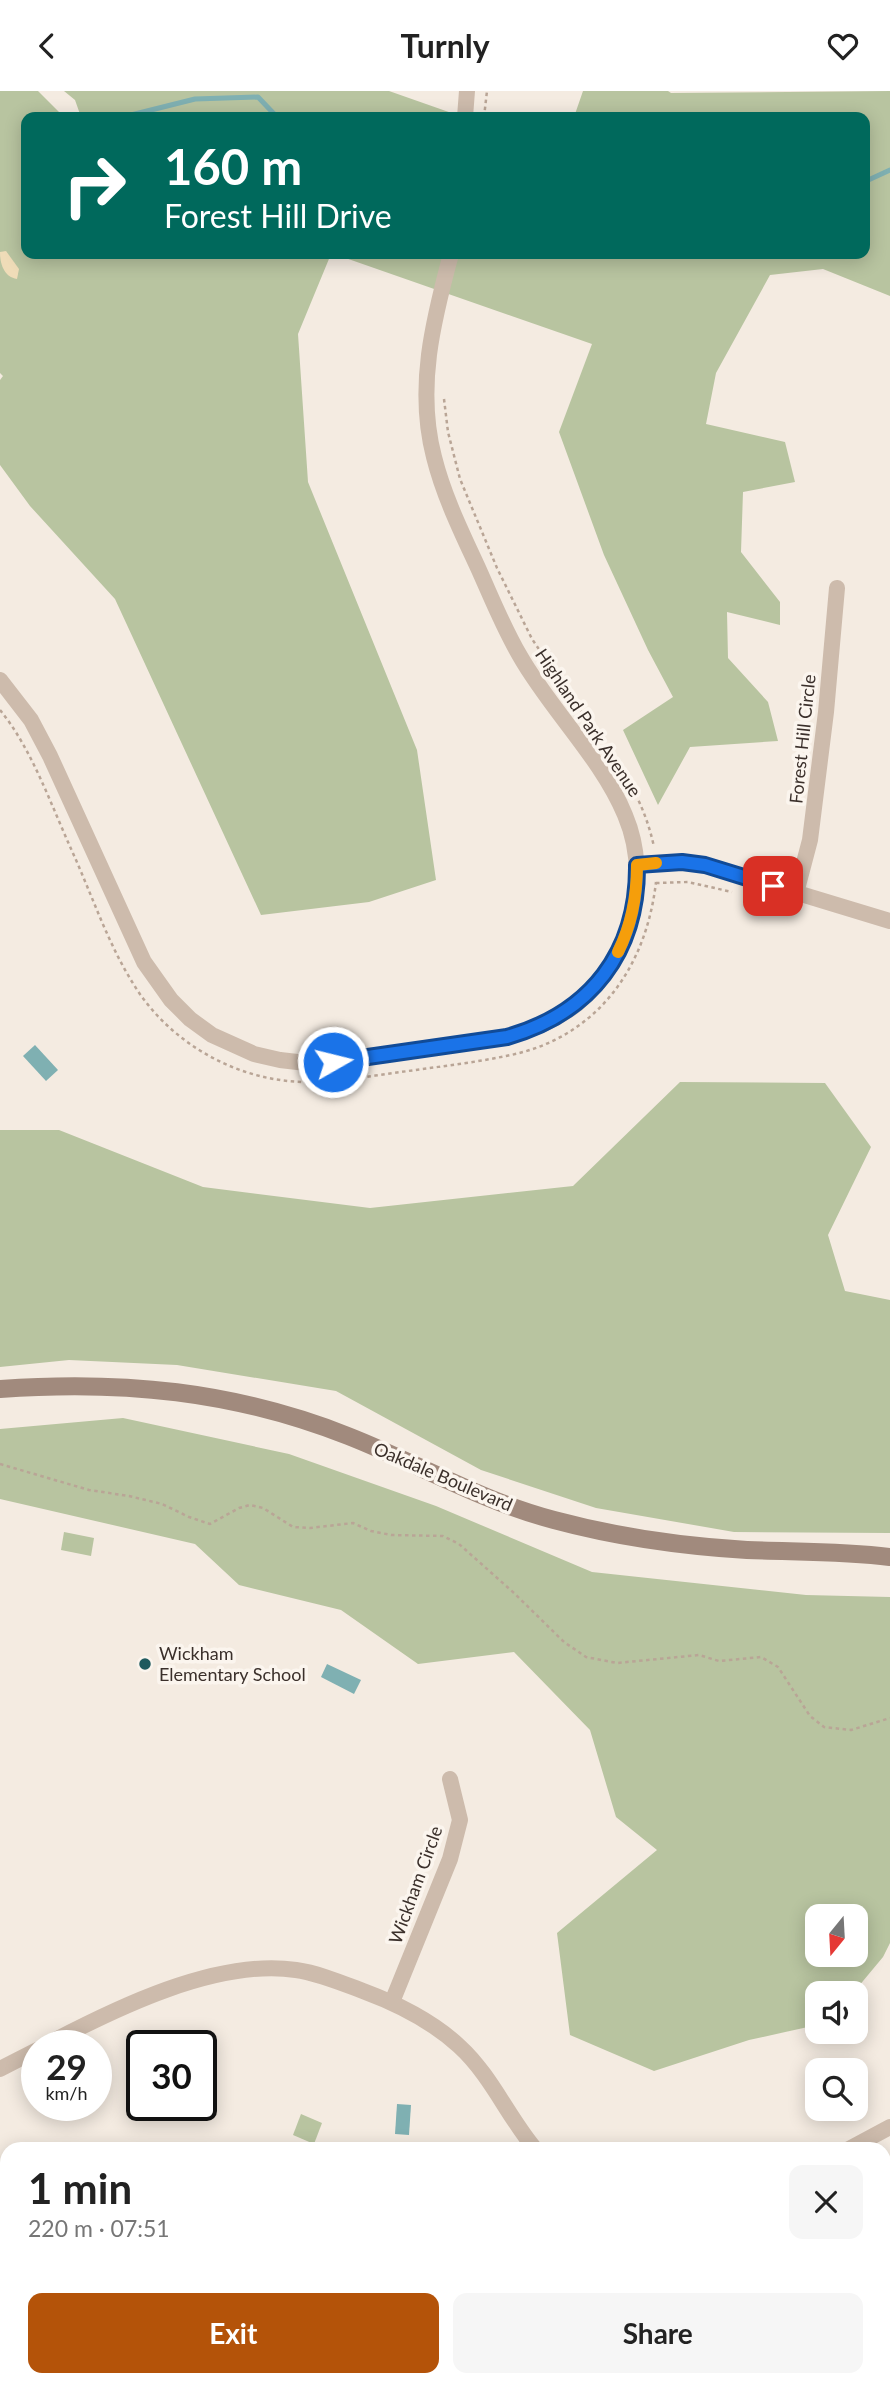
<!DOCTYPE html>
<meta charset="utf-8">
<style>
:root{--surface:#fff;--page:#f6f6f6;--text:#222;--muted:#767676;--accent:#b45309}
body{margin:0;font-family:Lato,sans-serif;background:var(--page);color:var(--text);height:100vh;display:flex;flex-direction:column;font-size:26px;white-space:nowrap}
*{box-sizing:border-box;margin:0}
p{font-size:23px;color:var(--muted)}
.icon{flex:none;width:38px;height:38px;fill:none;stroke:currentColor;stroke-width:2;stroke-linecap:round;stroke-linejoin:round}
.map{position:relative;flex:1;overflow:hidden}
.side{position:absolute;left:0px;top:2051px;width:891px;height:245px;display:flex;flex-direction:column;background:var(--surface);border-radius:21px 21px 0 0;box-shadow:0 4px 18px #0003}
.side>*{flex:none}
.banner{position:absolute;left:21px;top:21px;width:849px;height:147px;border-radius:14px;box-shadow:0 4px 18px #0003;background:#00695c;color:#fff;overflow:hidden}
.needle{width:46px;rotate:198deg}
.controls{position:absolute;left:805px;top:1813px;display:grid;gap:14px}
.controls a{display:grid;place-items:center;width:63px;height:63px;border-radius:14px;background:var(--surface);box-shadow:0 4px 18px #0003;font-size:35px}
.speed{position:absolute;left:21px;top:1939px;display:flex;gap:14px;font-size:35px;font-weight:700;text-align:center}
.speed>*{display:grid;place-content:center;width:91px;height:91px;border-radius:50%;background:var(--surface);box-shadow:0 4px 18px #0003;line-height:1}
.speed small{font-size:18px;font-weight:400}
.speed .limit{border:4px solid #111;border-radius:10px;background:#fff;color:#111}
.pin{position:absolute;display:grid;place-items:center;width:60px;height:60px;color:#fff;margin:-30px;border-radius:14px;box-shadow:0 4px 10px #0006}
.me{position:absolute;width:77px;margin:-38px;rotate:82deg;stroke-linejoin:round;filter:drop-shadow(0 0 5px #0008)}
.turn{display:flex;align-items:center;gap:24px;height:147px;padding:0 28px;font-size:32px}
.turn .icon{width:91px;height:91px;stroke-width:2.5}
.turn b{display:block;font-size:49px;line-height:60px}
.round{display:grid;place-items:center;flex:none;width:74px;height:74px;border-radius:14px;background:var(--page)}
.headline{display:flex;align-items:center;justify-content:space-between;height:119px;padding:0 28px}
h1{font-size:42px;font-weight:700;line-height:52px}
.action{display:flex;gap:14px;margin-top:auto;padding:14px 28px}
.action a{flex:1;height:80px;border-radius:14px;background:var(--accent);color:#fff;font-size:28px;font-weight:700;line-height:80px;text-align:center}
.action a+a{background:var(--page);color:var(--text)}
header{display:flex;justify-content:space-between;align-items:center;height:91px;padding:0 28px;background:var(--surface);font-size:32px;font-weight:700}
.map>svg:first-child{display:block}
</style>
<header><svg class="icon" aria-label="back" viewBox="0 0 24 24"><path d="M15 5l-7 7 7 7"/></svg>Turnly<svg class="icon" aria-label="heart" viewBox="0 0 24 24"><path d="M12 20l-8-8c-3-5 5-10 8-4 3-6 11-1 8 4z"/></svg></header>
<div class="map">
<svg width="890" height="2296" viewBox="0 0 890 2296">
<rect width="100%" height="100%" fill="#f4ebe1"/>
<g fill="#b8c4a0" fill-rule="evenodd">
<path d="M0,0H38L64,26H26V163H331L298,243L308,391L417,659L436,789L369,811L261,824L115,508L30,415L0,374V289L3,285L0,282Z"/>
<path d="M64,0H389L463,26H81L75,9Z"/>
<path d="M583,0H668L671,2L890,0V205L823,178L770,184L716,282L706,333L785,351L795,391L743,401L741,461L780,511V534L727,521L728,567L768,611L778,650L690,656L658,714L623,639L673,606L648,559L604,464L559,341L592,253L334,163H864V26H574Z"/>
<path d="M680,991L825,992L871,1056L828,1144L845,1200L890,1209V1442L734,1441L596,1417L481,1379L336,1300L177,1274L69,1269L0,1276V1039H59L203,1096L370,1117L573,1095Z"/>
<path d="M123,1327L289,1363L436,1415L592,1481L806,1504L890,1506V1852L883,1866L853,1902H817V1934L749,1949L654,1980L570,1944L557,1842L657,1759L616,1726L590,1639L514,1561L418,1573L341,1519L239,1494L195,1453L0,1408V1338ZM817,1825H856V1864H817Z"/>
<path d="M64,1441L94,1447L91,1465L61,1459Z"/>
<path d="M301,2023L322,2032L314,2053L293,2044Z"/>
<path d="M7,2156V2287L0,2282V2158Z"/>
<path d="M10,2289H290L319,2296H166L131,2290L102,2296H19Z"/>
<path d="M415,2289H477L473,2296H411Z"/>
<path d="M735,2289H836L845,2296H739Z"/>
</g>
<path fill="#efdcb8" d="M6,160L19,178L17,188C4,186 0,173 0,161Z"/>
<g fill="#7fb0b2">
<path d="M35,954L58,979L46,990L23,965Z"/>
<path d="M327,1573L361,1589L354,1603L321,1586Z"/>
<path d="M397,2013L411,2014L409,2044L395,2043Z"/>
</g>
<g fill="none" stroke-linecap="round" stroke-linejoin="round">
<g stroke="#7fb0b2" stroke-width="5">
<path d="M123,26L195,8L258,6L277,26"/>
<path d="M864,91L890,79"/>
</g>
<g stroke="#b9a596" stroke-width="2.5" stroke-dasharray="3.5 3.5" stroke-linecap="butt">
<path d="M484,26L487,0"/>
<path d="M444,308L448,341L460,388L497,477L532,548L596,642"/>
<path d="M0,619C32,658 51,714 72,760C92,804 108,853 134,894C169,951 235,989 302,991C335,992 368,985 401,981C436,976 472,972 506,965C596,948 646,878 656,791"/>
<path d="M606,656C629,687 646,718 654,756"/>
<path d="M656,792L688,791L732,801"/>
<path d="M0,1373L89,1399L129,1405L162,1413L189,1426L210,1433L239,1417L250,1414L263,1417L293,1436L310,1437L353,1432L371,1440L391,1444L443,1445L459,1453L514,1502L564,1551L586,1566L617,1572L699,1564L719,1570L761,1566L778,1576L810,1625L824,1636L851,1639L890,1627"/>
</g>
<g stroke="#cdbbac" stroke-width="16">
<path d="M465,26L467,0"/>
<path d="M0,589L31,629L50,665L144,871L171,909L190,928L212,944L254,963L280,969L306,972L333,971L507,946C533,939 557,929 578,912C631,867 652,788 625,724C602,668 550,618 520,565C504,538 492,508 479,479C462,442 444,406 434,366C416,297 433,230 451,163"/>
<path d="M637,774L683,771L705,774L890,830"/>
<path d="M796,802L810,749L826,621L837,497"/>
<path d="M392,1911L450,1768L460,1729L450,1688"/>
<path d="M44,1955C114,1918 217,1867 296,1879C318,1882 342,1892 363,1900C398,1913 431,1929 459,1955C491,1984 508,2026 535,2058"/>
<path d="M0,1978L37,1959"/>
<path d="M849,2058L890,2036"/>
<path d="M884,2158L890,2166"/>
<path d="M591,2296L594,2289"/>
</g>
<path stroke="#a18a7d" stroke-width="18" d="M0,1298C121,1289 234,1300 348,1345C417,1372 481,1410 554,1429C617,1446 682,1455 747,1459C794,1461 843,1460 890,1466"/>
</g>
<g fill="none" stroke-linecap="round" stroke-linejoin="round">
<defs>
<path id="route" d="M333,971L507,946C591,922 638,861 637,774L682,771L705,774L773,795"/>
</defs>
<use href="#route" stroke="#114b97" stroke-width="18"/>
<use href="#route" stroke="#1a73e8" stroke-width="12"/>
<path stroke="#f59e0b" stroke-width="12" d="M618,861C632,833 637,805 637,774L656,772"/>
</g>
<circle fill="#1f5a5e" stroke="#fbf5ee" stroke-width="2.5" cx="145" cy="1573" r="7"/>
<g text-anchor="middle" stroke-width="7" stroke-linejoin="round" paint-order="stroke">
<g font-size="18" fill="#3b302b" stroke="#fbf5ee">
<text transform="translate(588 632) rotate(56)" y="6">Highland Park Avenue</text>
<text transform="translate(803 648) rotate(-84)" y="6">Forest Hill Circle</text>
<text transform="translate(443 1386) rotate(23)" y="6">Oakdale Boulevard</text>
<text transform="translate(416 1794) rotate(-70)" y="6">Wickham Circle</text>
</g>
<g font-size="18" fill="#3b302b" stroke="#fbf5ee" text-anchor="start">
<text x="159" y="1569">Wickham<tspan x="159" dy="21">Elementary School</tspan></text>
</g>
</g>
</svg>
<div class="controls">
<a><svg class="needle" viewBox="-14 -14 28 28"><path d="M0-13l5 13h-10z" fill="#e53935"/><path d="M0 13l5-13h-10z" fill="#767676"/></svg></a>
<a><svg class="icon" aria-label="sound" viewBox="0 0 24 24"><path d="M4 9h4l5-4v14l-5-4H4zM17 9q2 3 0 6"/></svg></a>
<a><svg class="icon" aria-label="search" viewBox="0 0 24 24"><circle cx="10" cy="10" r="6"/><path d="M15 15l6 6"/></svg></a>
</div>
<div class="speed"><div>29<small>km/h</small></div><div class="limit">30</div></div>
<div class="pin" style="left:773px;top:795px;background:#d93025"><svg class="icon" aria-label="arrive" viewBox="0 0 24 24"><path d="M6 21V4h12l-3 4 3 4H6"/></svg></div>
<svg class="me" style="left:333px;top:971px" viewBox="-20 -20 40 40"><circle r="17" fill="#1a73e8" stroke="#fff" stroke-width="3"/><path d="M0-11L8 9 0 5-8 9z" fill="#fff"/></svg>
<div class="banner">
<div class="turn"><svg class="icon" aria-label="right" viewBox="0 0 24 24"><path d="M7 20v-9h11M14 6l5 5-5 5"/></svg><div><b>160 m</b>Forest Hill Drive</div></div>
</div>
<section class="side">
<div class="headline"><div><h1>1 min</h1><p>220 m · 07:51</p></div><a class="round"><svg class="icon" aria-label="close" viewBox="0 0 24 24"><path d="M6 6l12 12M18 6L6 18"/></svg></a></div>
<div class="action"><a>Exit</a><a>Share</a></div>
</section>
</div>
